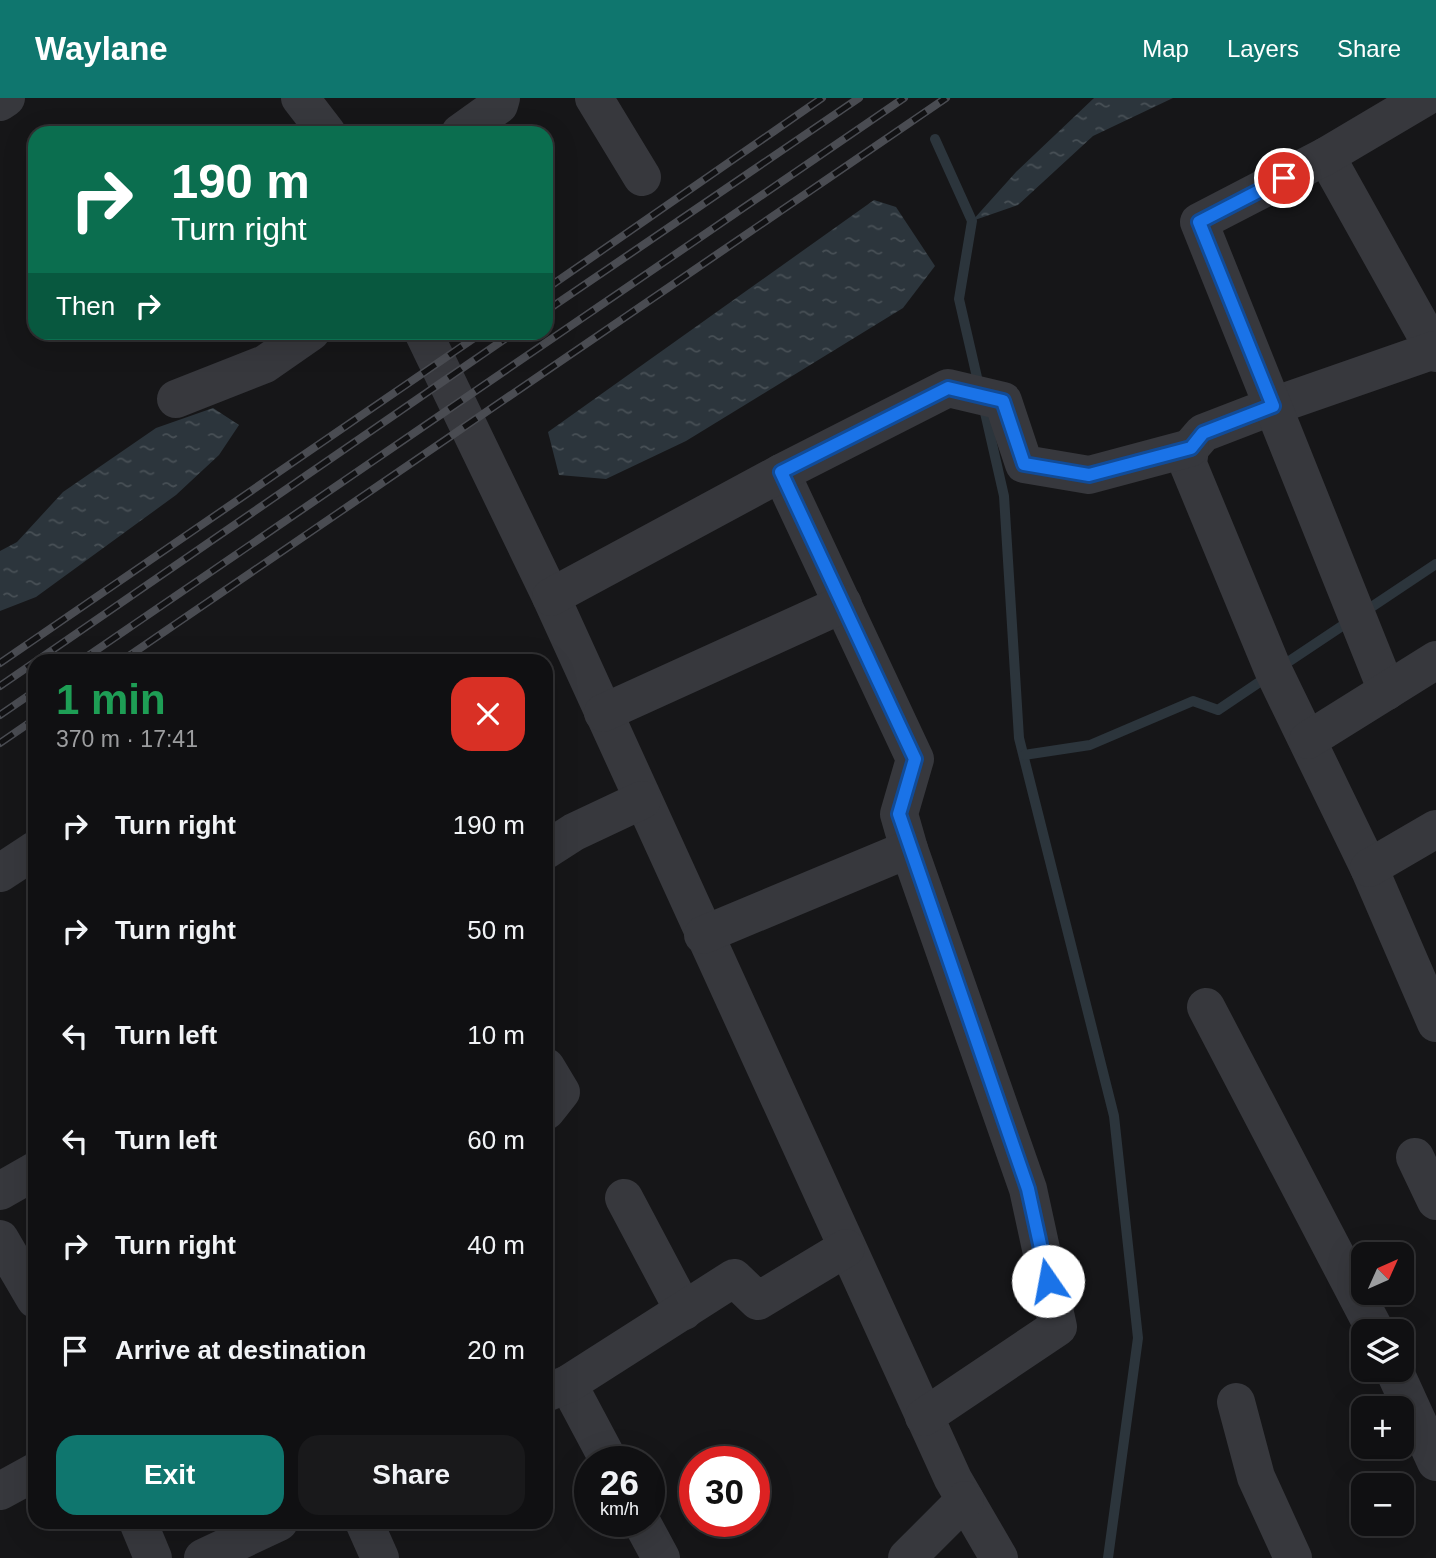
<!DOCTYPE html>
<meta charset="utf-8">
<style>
:root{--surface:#101012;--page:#19191b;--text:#f1f3f6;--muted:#9c9d9f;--line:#303032;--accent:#0f766e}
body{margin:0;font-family:Helvetica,sans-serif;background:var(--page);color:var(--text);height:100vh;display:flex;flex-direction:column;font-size:26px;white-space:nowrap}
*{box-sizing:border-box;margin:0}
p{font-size:23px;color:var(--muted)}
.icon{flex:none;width:38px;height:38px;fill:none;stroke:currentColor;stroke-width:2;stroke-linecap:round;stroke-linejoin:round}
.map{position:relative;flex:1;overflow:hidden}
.side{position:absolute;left:28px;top:556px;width:525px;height:875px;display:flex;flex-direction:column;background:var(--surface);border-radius:21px;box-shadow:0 7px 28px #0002,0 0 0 2px var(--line)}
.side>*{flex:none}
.hud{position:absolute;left:28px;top:28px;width:525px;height:214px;border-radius:21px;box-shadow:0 7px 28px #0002,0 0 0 2px var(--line);background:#0b6e4f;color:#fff;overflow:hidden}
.needle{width:46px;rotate:45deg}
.fabs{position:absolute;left:1351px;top:1144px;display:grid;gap:14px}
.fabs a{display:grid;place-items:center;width:63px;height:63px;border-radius:14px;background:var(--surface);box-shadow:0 7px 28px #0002,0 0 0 2px var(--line);font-size:35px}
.speed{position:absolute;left:574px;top:1348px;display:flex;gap:14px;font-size:35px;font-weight:700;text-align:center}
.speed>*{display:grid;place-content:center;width:91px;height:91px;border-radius:50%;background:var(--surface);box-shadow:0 7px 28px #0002,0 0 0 2px var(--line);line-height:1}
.speed small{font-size:18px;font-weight:400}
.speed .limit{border:10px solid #d22;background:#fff;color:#111}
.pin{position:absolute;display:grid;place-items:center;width:60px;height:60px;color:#fff;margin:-30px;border:4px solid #fff;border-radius:50%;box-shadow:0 2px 7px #0007}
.me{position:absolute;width:77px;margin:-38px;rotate:348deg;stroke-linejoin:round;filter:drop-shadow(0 0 5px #0008)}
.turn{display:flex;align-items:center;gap:24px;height:147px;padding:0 28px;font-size:32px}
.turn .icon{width:91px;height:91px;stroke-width:2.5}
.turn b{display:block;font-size:49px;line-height:60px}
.then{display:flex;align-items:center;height:66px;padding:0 28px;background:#0003;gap:14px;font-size:26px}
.round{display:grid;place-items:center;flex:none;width:74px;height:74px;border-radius:21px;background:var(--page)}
.overview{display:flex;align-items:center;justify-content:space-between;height:119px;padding:0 28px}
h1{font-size:42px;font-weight:700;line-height:52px;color:#1e9e55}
.primary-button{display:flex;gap:14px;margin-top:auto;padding:14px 28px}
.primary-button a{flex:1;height:80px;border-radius:21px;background:var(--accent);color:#fff;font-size:28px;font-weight:700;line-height:80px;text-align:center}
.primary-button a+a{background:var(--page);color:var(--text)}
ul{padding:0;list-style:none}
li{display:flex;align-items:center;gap:21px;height:105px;padding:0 28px}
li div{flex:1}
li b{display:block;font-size:26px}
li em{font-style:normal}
header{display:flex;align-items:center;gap:42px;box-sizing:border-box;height:98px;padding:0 35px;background:var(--accent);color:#fff}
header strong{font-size:33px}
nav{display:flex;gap:38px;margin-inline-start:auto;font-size:24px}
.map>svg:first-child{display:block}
</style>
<header>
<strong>Waylane</strong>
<nav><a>Map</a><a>Layers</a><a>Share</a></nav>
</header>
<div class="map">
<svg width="1436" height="1460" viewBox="0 0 1436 1460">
<defs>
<pattern id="water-ripples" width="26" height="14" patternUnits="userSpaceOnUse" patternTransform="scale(1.75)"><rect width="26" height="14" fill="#2c353c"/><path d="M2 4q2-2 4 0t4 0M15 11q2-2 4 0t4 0" fill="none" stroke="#485056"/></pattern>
</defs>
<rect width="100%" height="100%" fill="#161618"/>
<g fill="url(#water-ripples)">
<path d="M1094,0H1173L1093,38L1018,107L972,123L1016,74Z"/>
<path d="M874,102L896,109L935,168L903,210L686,343L606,381L559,377L548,334Z"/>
<path d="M213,310L239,327L219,357L176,397L36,499L0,513V453L17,444L63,394L156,330Z"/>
</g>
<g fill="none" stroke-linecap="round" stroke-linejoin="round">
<g stroke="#2c353c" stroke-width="10">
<path d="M935,41L972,123L959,201L979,288"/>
<path d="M983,306L1004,398L1019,640L1114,1018L1138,1240L1108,1460"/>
<path d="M1364,514L1436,466"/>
<path d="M1279,570L1351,522"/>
<path d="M1024,657L1090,647L1193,603L1218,612L1267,579"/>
</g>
<g stroke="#37383d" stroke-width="38">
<path d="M300,0L327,35"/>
<path d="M594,0L642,79"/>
<path d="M0,4L6,0"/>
<path d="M460,35L499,7L501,0"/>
<path d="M1326,58L1436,255"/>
<path d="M423,234L551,499L953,1381L999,1460"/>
<path d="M1434,252L1273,308L1203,335L1190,350L1188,366L1274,574L1369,770L1436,925"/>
<path d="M176,301L265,266L311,234"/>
<path d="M781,375L915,661L899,716L909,751"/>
<path d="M551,499L781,375L948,290L1003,303L1024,366L1089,377L1190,350"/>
<path d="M1387,593L1199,124L1326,58L1424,0"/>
<path d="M603,615L843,506"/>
<path d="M1308,642L1436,562"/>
<path d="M546,752L574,734L642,702"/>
<path d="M1369,770L1436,731"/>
<path d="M0,775L35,752"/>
<path d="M703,837L909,751L1028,1091L1058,1229L924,1319"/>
<path d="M1206,909L1376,1234"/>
<path d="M546,969L561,994L546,1013"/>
<path d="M1415,1059L1436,1103"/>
<path d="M0,1093L35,1073"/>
<path d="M624,1100L684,1213"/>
<path d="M0,1141L35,1201"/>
<path d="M1394,1272L1436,1364"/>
<path d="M568,1286L609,1363"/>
<path d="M546,1295L568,1286L734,1180L758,1203L846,1150"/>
<path d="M1236,1304L1256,1379L1293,1460"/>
<path d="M0,1393L35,1374"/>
<path d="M641,1423L661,1460"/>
<path d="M138,1424L153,1460"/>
<path d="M364,1424L380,1460"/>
<path d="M203,1460L279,1424"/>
<path d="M907,1460L965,1402"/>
</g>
<defs>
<g id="rail">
<path d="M546,191L822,0"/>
<path d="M546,213L859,0"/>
<path d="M79,564L904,0"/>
<path d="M120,564L946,0"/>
<path d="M0,565L483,234"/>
<path d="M0,588L515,234"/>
<path d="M0,617L35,593"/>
<path d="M0,645L35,621"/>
</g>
</defs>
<use href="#rail" stroke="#4a4c52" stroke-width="8"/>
<use href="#rail" stroke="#111113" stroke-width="5" stroke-dasharray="16" stroke-linecap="butt"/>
</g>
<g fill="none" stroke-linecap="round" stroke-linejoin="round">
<defs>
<path id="route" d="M1048,1183L1028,1091L899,716L915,661L781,374L948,290L1003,303L1024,366L1089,377L1191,350L1203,335L1273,308L1199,124L1284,80"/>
</defs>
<use href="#route" stroke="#114b97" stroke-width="18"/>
<use href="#route" stroke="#1a73e8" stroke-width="12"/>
</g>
</svg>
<div class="fabs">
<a><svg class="needle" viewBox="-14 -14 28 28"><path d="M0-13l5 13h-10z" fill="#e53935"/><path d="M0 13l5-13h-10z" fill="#9c9d9f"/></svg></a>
<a><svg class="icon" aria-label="layers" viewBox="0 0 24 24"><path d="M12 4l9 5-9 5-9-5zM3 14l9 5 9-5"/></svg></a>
<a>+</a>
<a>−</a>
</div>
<div class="speed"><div>26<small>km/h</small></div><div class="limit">30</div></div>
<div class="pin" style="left:1284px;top:80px;background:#d93025"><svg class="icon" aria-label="arrive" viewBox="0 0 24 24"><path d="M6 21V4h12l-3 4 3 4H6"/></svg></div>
<svg class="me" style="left:1048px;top:1183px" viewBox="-20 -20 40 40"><circle r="19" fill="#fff"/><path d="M0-13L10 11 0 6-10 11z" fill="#1a73e8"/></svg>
<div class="hud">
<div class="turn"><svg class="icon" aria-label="right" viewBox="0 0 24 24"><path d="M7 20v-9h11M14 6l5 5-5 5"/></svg><div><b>190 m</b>Turn right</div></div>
<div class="then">Then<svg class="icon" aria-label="right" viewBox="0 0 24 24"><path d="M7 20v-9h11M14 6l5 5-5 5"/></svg></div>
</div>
<section class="side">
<div class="overview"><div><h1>1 min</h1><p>370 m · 17:41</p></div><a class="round" style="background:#d93025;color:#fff"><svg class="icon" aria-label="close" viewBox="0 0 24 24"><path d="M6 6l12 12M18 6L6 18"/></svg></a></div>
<ul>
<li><svg class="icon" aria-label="right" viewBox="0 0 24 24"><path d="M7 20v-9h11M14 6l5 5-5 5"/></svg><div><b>Turn right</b></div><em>190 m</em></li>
<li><svg class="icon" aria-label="right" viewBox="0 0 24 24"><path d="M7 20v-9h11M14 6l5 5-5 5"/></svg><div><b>Turn right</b></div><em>50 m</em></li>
<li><svg class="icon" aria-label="left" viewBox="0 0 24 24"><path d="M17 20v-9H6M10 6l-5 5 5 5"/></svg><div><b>Turn left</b></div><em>10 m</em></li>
<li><svg class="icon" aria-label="left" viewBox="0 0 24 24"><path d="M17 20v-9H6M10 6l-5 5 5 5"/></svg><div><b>Turn left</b></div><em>60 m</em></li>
<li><svg class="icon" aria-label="right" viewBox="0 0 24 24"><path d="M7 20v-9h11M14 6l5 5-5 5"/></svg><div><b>Turn right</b></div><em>40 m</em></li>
<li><svg class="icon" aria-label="arrive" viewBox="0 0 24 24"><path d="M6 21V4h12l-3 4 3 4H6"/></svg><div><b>Arrive at destination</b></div><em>20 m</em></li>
</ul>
<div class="primary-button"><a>Exit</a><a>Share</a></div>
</section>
</div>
